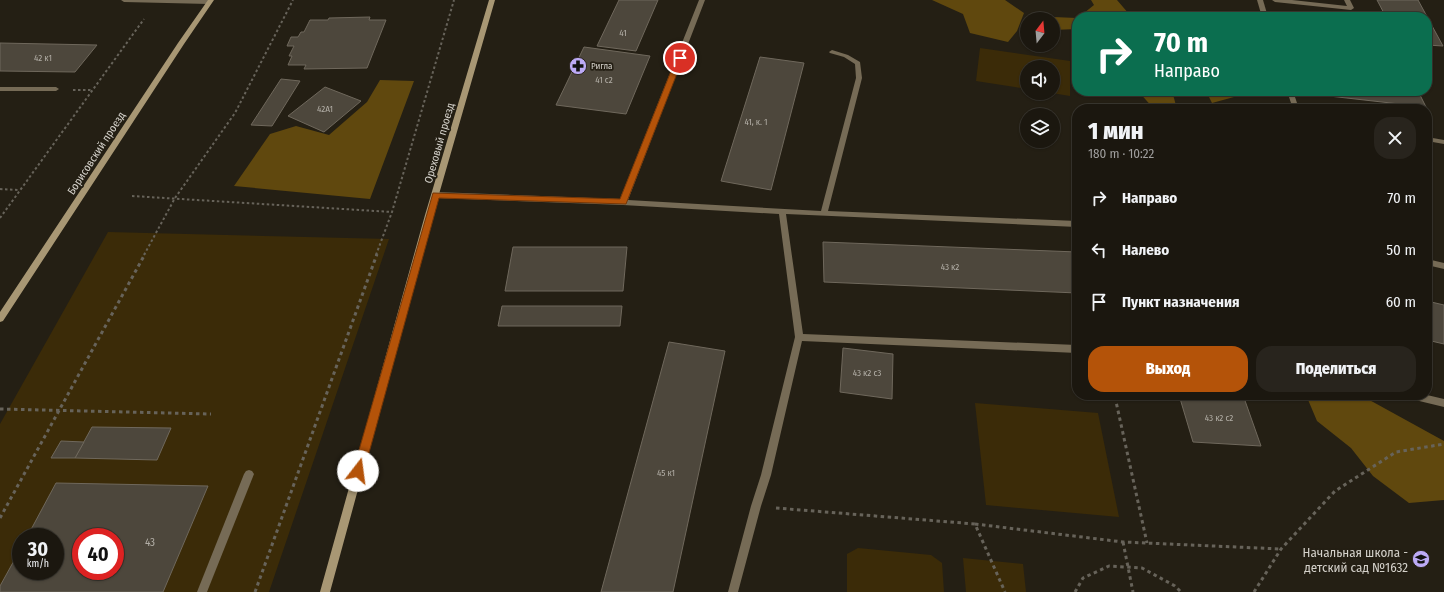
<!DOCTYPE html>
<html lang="ru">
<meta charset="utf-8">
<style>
:root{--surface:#1b170f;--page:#28241d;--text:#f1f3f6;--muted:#a09f9e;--line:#39362f;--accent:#b45309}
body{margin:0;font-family:"Fira Sans Condensed",sans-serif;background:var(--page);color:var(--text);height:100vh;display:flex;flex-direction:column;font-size:15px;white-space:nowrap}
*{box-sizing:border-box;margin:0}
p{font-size:13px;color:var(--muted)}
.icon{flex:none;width:22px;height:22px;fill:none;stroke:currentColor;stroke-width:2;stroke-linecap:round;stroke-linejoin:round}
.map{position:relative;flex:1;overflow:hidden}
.panel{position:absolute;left:1072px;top:104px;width:360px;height:296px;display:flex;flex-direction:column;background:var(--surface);border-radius:16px;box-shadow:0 1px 3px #0004,0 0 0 1px var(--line)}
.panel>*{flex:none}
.guide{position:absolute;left:1072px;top:12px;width:360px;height:84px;border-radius:16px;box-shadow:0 1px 3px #0004,0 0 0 1px var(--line);background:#0b6e4f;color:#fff;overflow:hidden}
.needle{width:26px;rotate:16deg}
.tools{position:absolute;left:1020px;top:12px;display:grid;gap:8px}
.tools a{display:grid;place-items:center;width:40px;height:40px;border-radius:50%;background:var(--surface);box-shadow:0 1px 3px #0004,0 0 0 1px var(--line);font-size:20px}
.speed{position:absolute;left:12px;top:528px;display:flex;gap:8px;font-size:20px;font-weight:700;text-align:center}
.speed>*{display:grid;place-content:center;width:52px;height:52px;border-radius:50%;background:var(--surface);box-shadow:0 1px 3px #0004,0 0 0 1px var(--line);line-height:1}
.speed small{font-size:10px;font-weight:400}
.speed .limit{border:6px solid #d22;background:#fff;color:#111}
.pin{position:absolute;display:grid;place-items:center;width:34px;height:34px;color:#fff;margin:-17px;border:2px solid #fff;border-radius:50%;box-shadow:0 1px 4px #0007}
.me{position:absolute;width:44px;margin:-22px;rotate:15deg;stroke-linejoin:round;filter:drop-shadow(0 0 3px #0008)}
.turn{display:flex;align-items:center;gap:14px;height:84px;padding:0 16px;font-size:18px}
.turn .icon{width:52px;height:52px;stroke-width:2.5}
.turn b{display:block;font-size:28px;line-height:34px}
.round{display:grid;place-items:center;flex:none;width:42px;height:42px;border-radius:16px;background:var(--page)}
.head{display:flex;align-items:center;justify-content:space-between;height:68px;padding:0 16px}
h1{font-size:24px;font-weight:800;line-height:30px}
.primary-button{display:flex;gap:8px;margin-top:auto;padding:8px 16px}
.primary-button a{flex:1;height:46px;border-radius:16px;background:var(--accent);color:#fff;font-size:16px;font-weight:800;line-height:46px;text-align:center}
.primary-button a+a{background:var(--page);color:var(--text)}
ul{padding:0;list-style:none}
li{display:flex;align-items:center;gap:12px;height:52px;padding:0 16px}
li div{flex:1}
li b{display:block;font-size:15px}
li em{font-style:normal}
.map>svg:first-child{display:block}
</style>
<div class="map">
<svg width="1444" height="592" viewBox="0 0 1444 592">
<rect width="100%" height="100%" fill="#241f14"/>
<g fill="#3b2b08" fill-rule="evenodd">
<path d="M980,48L1070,61V96L1052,93L1053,67H1027V89L976,81Z"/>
<path d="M108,232L389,239L269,592H0V424ZM21,537H55V571H21ZM81,537H115V571H81Z"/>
<path d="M975,403L1098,413L1119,517L986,505Z"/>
<path d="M858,548L931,555L942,563L944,592H847V554Z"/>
<path d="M963,558L1023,564L1026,592H966Z"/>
</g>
<g fill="#60480e">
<path d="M932,0H1005L1024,13L1017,31L1008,42L970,33L963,14Z"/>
<path d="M1091,0H1117L1129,14H1163L1173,17H1079L1094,5Z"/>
<path d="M1053,17L1077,18V29L1053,30Z"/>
<path d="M380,80L414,81L370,199L234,186L270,134L296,126L329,135L367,102Z"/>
<path d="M1138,91H1172L1177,109H1154Z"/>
<path d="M1206,91H1256L1212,103Z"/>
<path d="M1306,395H1350L1364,397L1444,441V500L1409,503L1373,476L1351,448L1317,421Z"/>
</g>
<g fill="#4d473c" stroke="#6f685c" fill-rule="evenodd">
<path d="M619,0H658L636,51L597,46Z"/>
<path d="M1377,0H1418L1443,46L1427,45V17H1386Z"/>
<path d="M370,17L369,20H386L367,68L304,69L306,65H288L292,56H289L294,46H287L291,37H298L301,32H304L310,20H328L329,18Z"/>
<path d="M0,43L97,45L75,72L0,71Z"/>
<path d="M584,47L650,56L626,114L556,105Z"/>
<path d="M760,57L804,63L771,190L721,181Z"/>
<path d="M281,79L300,81L272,126L251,125Z"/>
<path d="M325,87L361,101L324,132L288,116Z"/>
<path d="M1327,91H1418L1426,107L1329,96Z"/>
<path d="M823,242L1077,252V293L824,282Z"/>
<path d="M513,247H627L623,291H505Z"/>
<path d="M1427,301L1444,305V344L1427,340Z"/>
<path d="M502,306H622L620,326H498Z"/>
<path d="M669,342L725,351L673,592H601Z"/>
<path d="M843,348L893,354L892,399L840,392Z"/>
<path d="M1179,395H1243L1261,446L1193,442Z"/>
<path d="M92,427L171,428L157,460L75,458Z"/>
<path d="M61,441L84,442L75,458H51Z"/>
<path d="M56,483L208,486L163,592H0V586L21,548V571H55V537H27ZM81,537H115V571H81Z"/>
</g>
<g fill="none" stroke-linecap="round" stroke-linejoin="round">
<g stroke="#67635a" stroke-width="2" stroke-dasharray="2.5 2.5" stroke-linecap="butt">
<path d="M73,90H91"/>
<path d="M0,189L19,190"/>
<path d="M132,196L392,212"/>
<path d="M0,218L144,19"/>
<path d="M144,255L175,198L235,113L293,0"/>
<path d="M376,255L392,212L454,0"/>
</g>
<g stroke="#67635a" stroke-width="3" stroke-dasharray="3.5 3.5" stroke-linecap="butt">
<path d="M1115,397L1147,543"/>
<path d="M0,409L211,414"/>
<path d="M776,508L975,524L1005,592"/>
<path d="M0,518L145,254"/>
<path d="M975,524L1123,542L1281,549"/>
<path d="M1123,542L1133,592"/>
<path d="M255,592L377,254"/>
<path d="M1075,592L1083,578L1109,566L1142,568L1175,586L1181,592"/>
<path d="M1254,592L1281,549L1335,491L1396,452L1444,444"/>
</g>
<g fill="#766b56" fill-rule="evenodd">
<path d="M121,0H209L212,2L209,4L124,2Z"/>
<path d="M699,0H705L628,200L821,211L856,78L855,64L844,57L830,53L829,52L832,50L848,55L860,62L862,78L828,211L1077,221V227L786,214L803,334L1077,345V353L802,341L771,475L761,506L738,592H728L751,506L761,475L795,337L779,214L623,205L436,198L432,195L436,192L620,199Z"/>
<path d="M1257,0H1263L1268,17H1262Z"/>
<path d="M1272,0H1292L1347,6L1344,0H1350L1354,8L1351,10L1275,2Z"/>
<path d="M0,87H56L59,89L56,91H0Z"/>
<path d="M1287,91H1293L1299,109H1293Z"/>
<path d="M1427,137L1444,140V144L1427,141Z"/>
<path d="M1427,259L1444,263V269L1427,265Z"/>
<path d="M1407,395H1427L1444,399V407L1411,399L1408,398Z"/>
<path d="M249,470L252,471L254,474L207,592H197L244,474L246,471Z"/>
</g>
<g fill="#a89774" fill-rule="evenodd">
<path d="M208,0H214L184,44L3,321L0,322V312L178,43Z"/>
<path d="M489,0H495L433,215L330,592H320L425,215Z"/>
</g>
</g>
<path fill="#b45309" stroke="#753606" d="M677,56H680L683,58L626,204L439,198L364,471L362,475L358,476L355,475L353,471L433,193L620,199Z"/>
<defs>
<symbol id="pharmacy-disc" viewBox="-11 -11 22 22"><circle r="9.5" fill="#bcaaf6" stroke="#241f14"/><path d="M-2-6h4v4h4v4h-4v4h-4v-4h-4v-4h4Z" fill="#111"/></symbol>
<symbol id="school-disc" viewBox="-11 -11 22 22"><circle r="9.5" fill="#bcaaf6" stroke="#241f14"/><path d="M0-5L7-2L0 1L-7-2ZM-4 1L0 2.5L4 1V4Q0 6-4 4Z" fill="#111"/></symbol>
</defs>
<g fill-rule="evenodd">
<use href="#pharmacy-disc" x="568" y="56" width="20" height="20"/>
<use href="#school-disc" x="1411" y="549" width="20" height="20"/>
</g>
<g text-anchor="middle" stroke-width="3.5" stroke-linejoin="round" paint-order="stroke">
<g font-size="9" fill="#b2aea6">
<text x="623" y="36">41</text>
<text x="43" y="61">42 к1</text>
<text x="604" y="83">41 с2</text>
<text x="325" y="112">42А1</text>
<text x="756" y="125">41, к. 1</text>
<text x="950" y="270">43 к2</text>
<text x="867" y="376">43 к2 с3</text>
<text x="1219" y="421">43 к2 с2</text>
<text x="666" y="476">45 к1</text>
</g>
<g font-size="9" fill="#d4d1ca" stroke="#241f14" text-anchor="start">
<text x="591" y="69">Ригла</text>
</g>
<g font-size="11" fill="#d4d1ca" stroke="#241f14">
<text transform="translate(439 143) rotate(-74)" y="4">Ореховый проезд</text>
<text transform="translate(96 153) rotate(-57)" y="4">Борисовский проезд</text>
</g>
<g font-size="11" fill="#b2aea6">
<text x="150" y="546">43</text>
</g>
<g font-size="13" fill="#d4d1ca" stroke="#241f14" text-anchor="end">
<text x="1408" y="557">Начальная школа -<tspan x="1408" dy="15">детский сад №1632</tspan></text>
</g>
</g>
</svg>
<div class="tools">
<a><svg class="needle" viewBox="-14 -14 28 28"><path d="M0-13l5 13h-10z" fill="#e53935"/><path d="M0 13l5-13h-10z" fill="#a09f9e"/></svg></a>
<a><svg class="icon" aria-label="sound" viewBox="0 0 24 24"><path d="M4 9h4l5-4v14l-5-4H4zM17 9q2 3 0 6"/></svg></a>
<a><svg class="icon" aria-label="layers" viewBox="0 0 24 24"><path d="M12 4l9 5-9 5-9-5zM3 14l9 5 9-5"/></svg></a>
</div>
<div class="speed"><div>30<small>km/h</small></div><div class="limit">40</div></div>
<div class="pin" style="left:680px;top:58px;background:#d93025"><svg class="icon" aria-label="arrive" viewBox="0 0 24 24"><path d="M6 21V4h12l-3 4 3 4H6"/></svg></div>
<svg class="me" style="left:358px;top:471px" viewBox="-20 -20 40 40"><circle r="19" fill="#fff"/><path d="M0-13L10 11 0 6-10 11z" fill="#b45309"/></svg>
<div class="guide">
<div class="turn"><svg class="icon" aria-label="right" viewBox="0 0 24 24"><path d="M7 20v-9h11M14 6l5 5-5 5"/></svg><div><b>70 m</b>Направо</div></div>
</div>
<section class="panel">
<div class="head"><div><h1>1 мин</h1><p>180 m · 10:22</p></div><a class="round"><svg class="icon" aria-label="close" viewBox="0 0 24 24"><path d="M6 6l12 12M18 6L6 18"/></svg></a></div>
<ul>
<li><svg class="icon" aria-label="right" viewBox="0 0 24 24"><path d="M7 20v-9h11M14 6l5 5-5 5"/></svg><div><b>Направо</b></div><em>70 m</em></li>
<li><svg class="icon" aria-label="left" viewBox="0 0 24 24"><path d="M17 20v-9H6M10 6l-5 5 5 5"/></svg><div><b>Налево</b></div><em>50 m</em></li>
<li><svg class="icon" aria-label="arrive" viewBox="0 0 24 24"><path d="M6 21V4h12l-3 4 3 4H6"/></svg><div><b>Пункт назначения</b></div><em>60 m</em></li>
</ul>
<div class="primary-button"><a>Выход</a><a>Поделиться</a></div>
</section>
</div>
